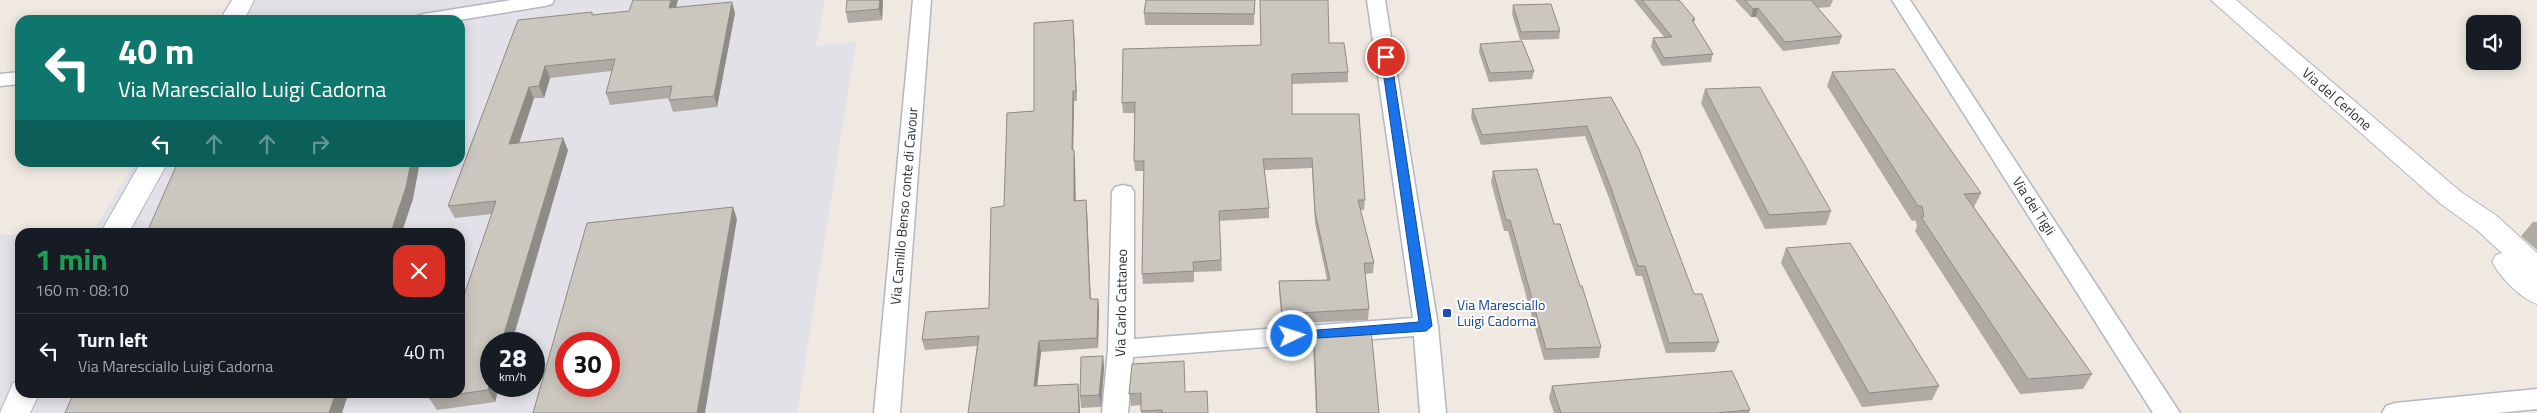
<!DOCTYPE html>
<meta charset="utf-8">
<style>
:root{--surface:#171b24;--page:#20242c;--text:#f1f3f6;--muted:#9ea1a6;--line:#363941}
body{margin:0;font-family:"Titillium Web",sans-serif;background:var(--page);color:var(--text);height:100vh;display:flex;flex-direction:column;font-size:19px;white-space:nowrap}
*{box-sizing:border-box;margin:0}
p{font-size:16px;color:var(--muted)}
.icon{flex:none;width:28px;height:28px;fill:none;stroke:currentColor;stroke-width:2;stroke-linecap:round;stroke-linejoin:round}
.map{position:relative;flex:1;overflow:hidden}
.details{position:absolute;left:15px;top:228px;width:450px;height:170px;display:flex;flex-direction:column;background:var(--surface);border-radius:15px;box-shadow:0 2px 12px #0003}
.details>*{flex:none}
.banner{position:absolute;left:15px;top:15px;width:450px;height:152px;border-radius:15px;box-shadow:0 2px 12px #0003;background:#0f766e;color:#fff;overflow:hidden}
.buttons{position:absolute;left:2466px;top:15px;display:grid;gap:10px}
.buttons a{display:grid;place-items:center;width:55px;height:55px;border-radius:10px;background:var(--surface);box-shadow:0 2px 12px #0003;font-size:25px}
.speed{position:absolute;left:480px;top:332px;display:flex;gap:10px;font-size:25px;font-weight:700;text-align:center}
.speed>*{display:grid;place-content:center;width:65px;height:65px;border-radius:50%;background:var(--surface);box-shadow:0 2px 12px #0003;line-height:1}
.speed small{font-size:12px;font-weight:400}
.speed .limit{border:8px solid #d22;background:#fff;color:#111}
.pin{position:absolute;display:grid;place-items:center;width:42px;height:42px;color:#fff;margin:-21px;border:2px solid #fff;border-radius:50%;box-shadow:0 1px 5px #0007}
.me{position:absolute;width:55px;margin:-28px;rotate:86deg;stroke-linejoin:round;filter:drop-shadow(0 0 4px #0008)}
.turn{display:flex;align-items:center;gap:18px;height:105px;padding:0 20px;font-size:22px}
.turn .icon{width:65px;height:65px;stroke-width:2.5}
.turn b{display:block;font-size:35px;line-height:42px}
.lanes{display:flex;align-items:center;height:48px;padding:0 20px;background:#0003;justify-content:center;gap:25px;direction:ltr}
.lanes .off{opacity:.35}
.round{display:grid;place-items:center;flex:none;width:52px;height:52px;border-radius:15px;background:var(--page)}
.headline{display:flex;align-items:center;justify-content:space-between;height:85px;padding:0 20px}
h1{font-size:30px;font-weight:700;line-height:38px;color:#1e9e55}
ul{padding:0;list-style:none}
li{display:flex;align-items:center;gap:15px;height:75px;padding:0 20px;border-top:1px solid var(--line)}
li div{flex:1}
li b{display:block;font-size:19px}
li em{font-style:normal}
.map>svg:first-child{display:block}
</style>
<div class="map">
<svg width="2537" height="413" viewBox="0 0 2537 413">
<rect width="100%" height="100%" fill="#efe9e1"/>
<path fill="#e3e1e8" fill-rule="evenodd" d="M230,0H825L816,46L856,42L797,413H0V235H20V392H460V232H92L135,163L460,162V20H218ZM491,344H534V386H491ZM566,344H609V386H566Z"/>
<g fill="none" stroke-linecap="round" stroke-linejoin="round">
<defs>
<g id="minor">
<path d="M511,0H554L552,4L545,6L459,20H414L417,16L424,14Z"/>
<path d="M913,0H931L900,413H874Z"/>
<path d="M1367,0H1385L1438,326L1446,413H1420L1414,336L1133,357L1128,413H1102L1108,349L1112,192L1115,187L1123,185L1131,187L1134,192V339L1413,318Z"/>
<path d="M1892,0H1910L2180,413H2153Z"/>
<path d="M20,72V84L0,86V74Z"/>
<path d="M2537,389V409L2497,413H2382L2386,406L2395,403Z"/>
</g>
<g id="tertiary">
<path d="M232,0H254L244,20H220Z"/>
<path d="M2211,0H2236L2461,192L2497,216L2537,253V304C2520,298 2501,278 2492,262L2496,255L2502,253L2477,230L2441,204Z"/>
<path d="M141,162H168L129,232H101Z"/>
<path d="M20,381V392H40L30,413H0L13,383Z"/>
</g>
</defs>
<use href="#minor" stroke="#b4b7c1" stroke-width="3"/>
<use href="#tertiary" stroke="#b4b7c1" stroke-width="2"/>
<use href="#minor" fill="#fff" fill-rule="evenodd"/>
<use href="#tertiary" fill="#fff" fill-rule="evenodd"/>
</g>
<g fill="#afaba4">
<path d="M847,0H883L882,20L848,23L846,12Z"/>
<path d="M1146,0H1255L1254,25H1145L1144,13Z"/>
<path d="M1634,0H1679L1695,19L1694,23L1713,54L1711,62L1662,66L1651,47L1653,38L1664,37Z"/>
<path d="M1735,0H1833L1830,7L1817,8L1842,36L1839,44L1783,51L1756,17H1751Z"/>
<path d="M1513,5L1560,31L1559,39L1520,40L1512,14Z"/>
<path d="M676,7L735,13L717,107L673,112L669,100V98L610,105L606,93L612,71L550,78L544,98H534L519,143L568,150L495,402L437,410L429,398L492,214L455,218L448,206L518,20L593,15Z"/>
<path d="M1073,20L1077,101H1074L1073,150L1075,161V201L1086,200L1087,210L1091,299H1098L1099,309L1098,348L1041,352L1037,386L1078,384L1079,394L1080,413H968L977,346L925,350L922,340L926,312L989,308L991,208L1004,206L1007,113L1034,111V23Z"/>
<path d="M1329,43L1348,72V82L1292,84V114L1365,200L1364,210H1360L1374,263L1373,273L1365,274L1369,309L1368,320L1282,324L1279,292V281L1327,280L1315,223L1312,168L1264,170L1269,208V218L1219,221L1222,271L1194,272V282L1143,284L1142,274L1144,171H1135L1134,161L1135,113H1123L1122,103Z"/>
<path d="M1480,44L1534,71L1532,79L1489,82L1479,52Z"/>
<path d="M1832,72L1981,193L1974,207L2092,374L2083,389L2020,394L1915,231L1917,226L1915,220L1912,221L1827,86Z"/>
<path d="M1705,89L1831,211L1826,225L1765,229L1701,103Z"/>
<path d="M1611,97L1694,294L1719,342L1715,352L1666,353L1642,276H1636L1609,198L1585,136L1481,145L1471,118L1472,109Z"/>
<path d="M1493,171L1554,224L1580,286L1601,347L1599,358L1544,360L1508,231H1504L1491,182Z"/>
<path d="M2533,222H2537V250L2521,236Z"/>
<path d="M1786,248L1939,386L1932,400L1862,407L1781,263Z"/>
<path d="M1314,333L1379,413H1316L1313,345Z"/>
<path d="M1103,356L1104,368L1101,407L1081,408L1080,396Z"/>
<path d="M1552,386L1750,410L1749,413H1554L1549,398Z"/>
<path d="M1185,392L1208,413H1141V405L1131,406L1129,394Z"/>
</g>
<g fill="#8e8b86">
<path d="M671,0H678L673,19L669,8Z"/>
<path d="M880,0H883L882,20L879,9Z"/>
<path d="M732,2L735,13L717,107L714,96Z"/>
<path d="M1758,8L1756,17H1751L1753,9Z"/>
<path d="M1073,20L1074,30L1077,101L1076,91Z"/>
<path d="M545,66L550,78L544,98L539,86Z"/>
<path d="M529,87L534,98L515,156L509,144Z"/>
<path d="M1073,91L1074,101L1073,161L1072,150Z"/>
<path d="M563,138L568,150L511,344H501Z"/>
<path d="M1074,150L1075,161L1076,211L1074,201Z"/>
<path d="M411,162H420L413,199L402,232H391Z"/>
<path d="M1086,200L1087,210L1091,310L1090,299Z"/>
<path d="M733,207L737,219L705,413H697Z"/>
<path d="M1098,299L1099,309L1098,348L1097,338Z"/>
<path d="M1039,341L1041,352L1036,396L1034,386Z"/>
<path d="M1103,356L1104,368L1101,407L1099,395Z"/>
<path d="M491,378V386H499L495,402L488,390Z"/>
<path d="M1078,384L1079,394L1080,413H1079Z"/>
<path d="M336,392H349L342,413H329Z"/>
</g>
<g fill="#cbc7bf" stroke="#8e8b86" fill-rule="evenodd">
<path d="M633,0H671L669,8L732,2L714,96L669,100L672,86L606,93L615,59L545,66L539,86L529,87L509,144L563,138L501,344H491V378L488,390L429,398L431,392H460V307L496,201L448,206L518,20L592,12V15L629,11Z"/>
<path d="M847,0H880L879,9L846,12Z"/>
<path d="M1146,0H1255L1254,14L1144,13Z"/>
<path d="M1260,0H1328L1329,43H1344L1348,72L1292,74V114H1359L1365,200H1358L1374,263H1364L1369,309L1282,314L1279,281L1330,280L1315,212L1312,158L1263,159L1269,208L1219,211L1221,260L1193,262L1194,271L1142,274L1144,161H1134L1135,102L1122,103L1123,49L1261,45Z"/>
<path d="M1642,0H1679L1695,19L1692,20L1713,54L1664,58L1653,38L1672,37Z"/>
<path d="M1745,0H1811L1842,36L1785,42L1758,8L1753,9Z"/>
<path d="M1551,4L1560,31L1521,32L1513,5Z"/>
<path d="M1073,20L1076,91H1073L1072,150H1074V201L1086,200L1090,299H1098L1097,338L1039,341L1034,386L1078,384L1079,413H968L979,336L922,340L926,312L989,308L991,208L1004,206L1007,113L1034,111V23Z"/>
<path d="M1522,41L1534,71L1490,73L1480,44Z"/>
<path d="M1894,69L1981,193L1964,194L2092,374L2028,379L1921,217H1924L1922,206H1918L1832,72Z"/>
<path d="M1760,87L1831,211L1769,215L1705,89Z"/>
<path d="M1611,97L1639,149L1694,294H1702L1719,342L1669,343L1645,266H1638L1611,188L1587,126L1482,135L1472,109Z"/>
<path d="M178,162H411L406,187L391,232H147Z"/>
<path d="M1537,169L1554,224H1560L1580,286H1582L1601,347L1546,349L1510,220H1506L1493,171Z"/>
<path d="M733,207L697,413H533L587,223ZM566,344H609V386H566Z"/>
<path d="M1850,243L1939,386L1869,393L1786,248Z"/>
<path d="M1371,329L1379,413H1317L1314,333Z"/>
<path d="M1103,356L1099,395L1080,396L1081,357Z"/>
<path d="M1184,361L1185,392L1207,391L1208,413H1162V410L1141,411V393L1129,394L1132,364Z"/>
<path d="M1732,371L1750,410L1716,413H1561L1552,386Z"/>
<path d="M74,392H336L329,413H65Z"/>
</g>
<path fill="#1a73e8" stroke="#114b97" d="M1386,54L1391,57L1432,326L1426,331L1288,340L1286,336L1292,332L1419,322L1381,57Z"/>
<rect fill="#1a4fb4" stroke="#fff" stroke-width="2" x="1442" y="308" width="10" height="10" rx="2.5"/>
<g text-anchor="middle" stroke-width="4" stroke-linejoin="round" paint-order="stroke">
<g font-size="14" fill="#2e2e2e" stroke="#fff">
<text transform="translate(2337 99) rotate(41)" y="5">Via del Cerlone</text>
<text transform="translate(904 206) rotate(-85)" y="5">Via Camillo Benso conte di Cavour</text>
<text transform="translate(2034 206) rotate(57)" y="5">Via dei Tigli</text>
<text transform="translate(1121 303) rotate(-89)" y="5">Via Carlo Cattaneo</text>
</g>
<g font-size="14" fill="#164399" stroke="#fff" text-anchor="start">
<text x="1457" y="310">Via Maresciallo<tspan x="1457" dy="16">Luigi Cadorna</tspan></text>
</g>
</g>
</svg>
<div class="buttons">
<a><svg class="icon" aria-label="sound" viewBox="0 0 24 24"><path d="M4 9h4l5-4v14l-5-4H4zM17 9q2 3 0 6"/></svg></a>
</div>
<div class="speed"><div>28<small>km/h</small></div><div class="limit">30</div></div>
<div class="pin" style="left:1386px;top:57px;background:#d93025"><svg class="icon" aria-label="arrive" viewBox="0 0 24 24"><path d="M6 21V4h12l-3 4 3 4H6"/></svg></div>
<svg class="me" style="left:1292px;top:336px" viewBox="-20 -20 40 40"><circle r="17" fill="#1a73e8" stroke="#fff" stroke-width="3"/><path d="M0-11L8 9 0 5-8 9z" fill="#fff"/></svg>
<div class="banner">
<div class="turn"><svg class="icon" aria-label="left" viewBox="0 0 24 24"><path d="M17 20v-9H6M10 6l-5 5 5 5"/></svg><div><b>40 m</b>Via Maresciallo Luigi Cadorna</div></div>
<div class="lanes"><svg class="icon" aria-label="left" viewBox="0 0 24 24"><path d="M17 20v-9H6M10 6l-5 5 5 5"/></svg><svg class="icon off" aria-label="ahead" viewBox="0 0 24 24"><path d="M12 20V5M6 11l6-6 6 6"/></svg><svg class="icon off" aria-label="ahead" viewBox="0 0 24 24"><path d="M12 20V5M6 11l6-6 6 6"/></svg><svg class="icon off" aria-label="right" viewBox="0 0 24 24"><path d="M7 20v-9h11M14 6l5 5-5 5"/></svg></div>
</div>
<section class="details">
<div class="headline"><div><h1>1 min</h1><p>160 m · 08:10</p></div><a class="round" style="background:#d93025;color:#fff"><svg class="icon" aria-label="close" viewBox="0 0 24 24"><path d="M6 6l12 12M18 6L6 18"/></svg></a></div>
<ul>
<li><svg class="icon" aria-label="left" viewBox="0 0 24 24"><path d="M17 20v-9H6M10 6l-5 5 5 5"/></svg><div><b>Turn left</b><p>Via Maresciallo Luigi Cadorna</p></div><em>40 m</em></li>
</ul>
</section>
</div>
